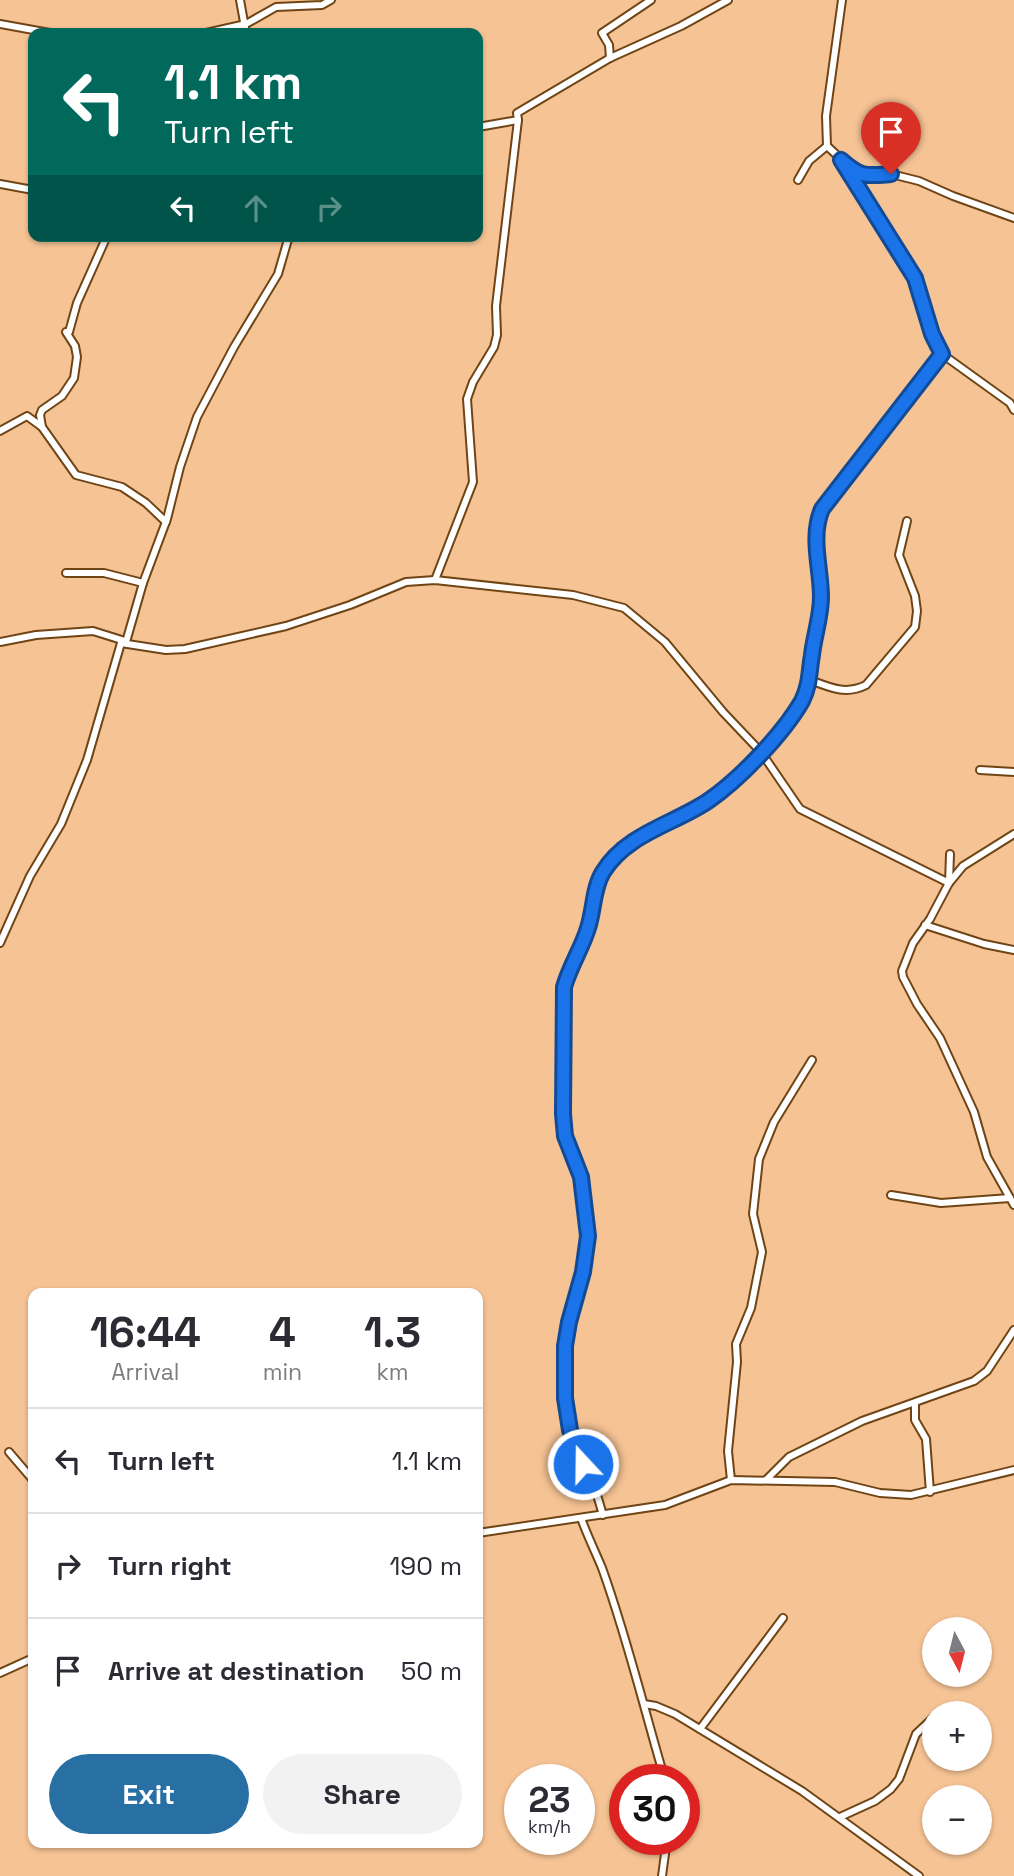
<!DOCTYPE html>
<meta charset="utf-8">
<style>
:root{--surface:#fff;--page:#f2f2f3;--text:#2b2b33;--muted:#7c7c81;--line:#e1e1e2;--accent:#2870a4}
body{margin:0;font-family:"Space Grotesk",sans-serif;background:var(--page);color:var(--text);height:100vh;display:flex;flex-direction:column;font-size:26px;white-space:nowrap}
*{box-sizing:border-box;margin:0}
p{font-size:23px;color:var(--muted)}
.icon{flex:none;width:38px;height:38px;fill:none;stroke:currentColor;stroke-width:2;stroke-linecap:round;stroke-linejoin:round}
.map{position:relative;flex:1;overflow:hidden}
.details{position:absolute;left:28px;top:1288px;width:455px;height:560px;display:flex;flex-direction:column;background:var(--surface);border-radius:14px;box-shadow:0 2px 5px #0004}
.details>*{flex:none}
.guide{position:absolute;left:28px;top:28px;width:455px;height:214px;border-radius:14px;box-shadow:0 2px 5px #0004;background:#00695c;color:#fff;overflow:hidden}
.needle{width:46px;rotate:173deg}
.tools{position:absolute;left:922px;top:1617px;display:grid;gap:14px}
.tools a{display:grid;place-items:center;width:70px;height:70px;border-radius:50%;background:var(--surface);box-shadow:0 2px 5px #0004;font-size:35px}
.speed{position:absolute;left:504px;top:1764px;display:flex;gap:14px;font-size:35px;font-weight:700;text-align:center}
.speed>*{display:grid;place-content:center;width:91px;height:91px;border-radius:50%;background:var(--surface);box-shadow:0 2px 5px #0004;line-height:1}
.speed small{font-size:18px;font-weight:400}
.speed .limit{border:10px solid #d22;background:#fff;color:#111}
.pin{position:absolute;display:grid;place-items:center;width:60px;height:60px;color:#fff;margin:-72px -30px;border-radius:50% 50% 50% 0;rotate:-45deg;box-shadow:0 0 7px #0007}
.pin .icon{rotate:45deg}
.me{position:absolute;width:77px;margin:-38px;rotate:339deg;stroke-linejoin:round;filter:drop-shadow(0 0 5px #0008)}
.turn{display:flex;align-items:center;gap:24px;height:147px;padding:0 21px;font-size:32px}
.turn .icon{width:91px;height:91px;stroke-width:2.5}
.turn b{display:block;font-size:49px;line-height:60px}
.lanes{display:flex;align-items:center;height:66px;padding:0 21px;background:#0003;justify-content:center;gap:35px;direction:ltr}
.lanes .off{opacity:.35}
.eta{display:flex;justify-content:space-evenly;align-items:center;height:119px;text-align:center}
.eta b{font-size:42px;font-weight:600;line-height:49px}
.primary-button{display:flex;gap:14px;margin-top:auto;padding:14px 21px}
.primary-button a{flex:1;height:80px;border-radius:42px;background:var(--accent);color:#fff;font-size:28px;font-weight:600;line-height:80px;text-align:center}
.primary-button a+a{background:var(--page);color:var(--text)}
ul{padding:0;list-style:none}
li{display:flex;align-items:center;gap:21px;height:105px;padding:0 21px;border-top:2px solid var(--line)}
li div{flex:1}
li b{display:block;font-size:26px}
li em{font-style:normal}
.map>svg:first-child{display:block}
</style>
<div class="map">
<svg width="1014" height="1876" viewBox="0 0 1014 1876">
<rect width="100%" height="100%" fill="#f6c394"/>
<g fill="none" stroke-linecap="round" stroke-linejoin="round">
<defs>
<g id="minor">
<path d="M240,0L246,33"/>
<path d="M842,0L826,116L827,146L856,173L866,176L891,174L919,181L953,196L1014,218"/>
<path d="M0,24L50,33"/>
<path d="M206,33L246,24L276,7L322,5L331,0"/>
<path d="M610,58L609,45L602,33L651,0"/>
<path d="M478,127L518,120L517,113L610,58L681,26L728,0"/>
<path d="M846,168L915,278L932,334L942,354L1010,403L1014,410"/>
<path d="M798,180L809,161L827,146"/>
<path d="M0,184L33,190"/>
<path d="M107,236L77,303L69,332H66L75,346L77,357L74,378L62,396L42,410L40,415L42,427L76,475L122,487L146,503L166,522"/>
<path d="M0,431L27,416L42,427"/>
<path d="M66,573H104L143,583"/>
<path d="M435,580L473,482L467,399L473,382L494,347L497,335L496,306L518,120"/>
<path d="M0,642L36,635L93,631L125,641"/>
<path d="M121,643L166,650L185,649L286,626L350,605L406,582L435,580L573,595L624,608L665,642L723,712L761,752L800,809L949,883L950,854"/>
<path d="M810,680C831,688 846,695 866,685L915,627L917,611L915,596L899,555L907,521"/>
<path d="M980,770L1014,772"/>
<path d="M1014,834L963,866L949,883L930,919L913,943L902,971L903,977L917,1004L940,1038L974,1112L987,1157L1014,1205"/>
<path d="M925,925L984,944L1014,950"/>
<path d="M0,943L30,876L61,824L87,760L121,643L126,642L143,583L167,519L180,467L197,417L234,347L278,274L289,236"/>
<path d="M891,1195L941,1203L1010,1198"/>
<path d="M915,1404V1420L926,1439L930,1492"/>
<path d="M9,1452L33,1480"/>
<path d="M731,1480L728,1451L737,1362L736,1344L751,1308L762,1252L753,1214L759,1159L774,1122L812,1060"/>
<path d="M766,1480L789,1457L862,1421L974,1381L987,1371L1014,1330"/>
<path d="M603,1515L594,1485L570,1430L565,1398V1346L569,1322L583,1272L588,1235L581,1177L565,1136L563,1114L564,987C570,966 582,948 588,928C593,910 594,888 603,872C626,834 674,825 708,801C738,781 784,732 802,701C810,685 809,672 811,655C814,636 821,617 821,597C821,568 809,537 822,509L942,354"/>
<path d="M581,1518C587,1535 595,1551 602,1568C627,1637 644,1709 665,1780"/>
<path d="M478,1533L665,1505L731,1480L835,1482L880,1493L911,1495L1014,1470"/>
<path d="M0,1673L33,1658"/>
<path d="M644,1704L656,1706L675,1714L802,1791L919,1876"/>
<path d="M700,1729L783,1618"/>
<path d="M840,1817L875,1801L891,1789L899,1779L916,1734L934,1717"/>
<path d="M662,1876L667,1839"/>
</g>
</defs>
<use href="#minor" stroke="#704516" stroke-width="10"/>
<use href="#minor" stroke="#fff" stroke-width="6"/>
</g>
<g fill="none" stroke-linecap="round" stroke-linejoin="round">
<defs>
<path id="route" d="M583,1464L570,1430L565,1398V1346L569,1322L583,1272L588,1236L581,1177L565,1136L563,1114L564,987C570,966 582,948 588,928C594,910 593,888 603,872C626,834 674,824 708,801C739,780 783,734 802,701C810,685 809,672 812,655C814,636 821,617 821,597C821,568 810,537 822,509L942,354L932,334L915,278L841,160C861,178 866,176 891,174"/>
</defs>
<use href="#route" stroke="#114b97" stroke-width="18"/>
<use href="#route" stroke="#1a73e8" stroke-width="12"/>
</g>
</svg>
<div class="tools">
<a><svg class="needle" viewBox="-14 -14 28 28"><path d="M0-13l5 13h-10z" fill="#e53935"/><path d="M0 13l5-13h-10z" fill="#7c7c81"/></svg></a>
<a>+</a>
<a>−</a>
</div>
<div class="speed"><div>23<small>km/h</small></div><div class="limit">30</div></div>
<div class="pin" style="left:891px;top:174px;background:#d93025"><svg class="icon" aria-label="arrive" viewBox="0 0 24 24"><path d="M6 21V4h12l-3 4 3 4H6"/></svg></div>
<svg class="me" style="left:583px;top:1464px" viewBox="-20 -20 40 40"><circle r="17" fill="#1a73e8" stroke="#fff" stroke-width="3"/><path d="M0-11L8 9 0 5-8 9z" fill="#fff"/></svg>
<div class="guide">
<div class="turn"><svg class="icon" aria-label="left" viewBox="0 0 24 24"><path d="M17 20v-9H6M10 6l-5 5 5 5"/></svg><div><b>1.1 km</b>Turn left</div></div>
<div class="lanes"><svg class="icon" aria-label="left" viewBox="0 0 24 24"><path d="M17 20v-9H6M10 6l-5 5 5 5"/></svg><svg class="icon off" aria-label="ahead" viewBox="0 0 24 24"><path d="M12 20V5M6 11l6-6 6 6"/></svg><svg class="icon off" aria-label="right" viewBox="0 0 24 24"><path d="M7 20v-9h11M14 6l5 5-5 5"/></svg></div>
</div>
<section class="details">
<div class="eta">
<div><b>16:44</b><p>Arrival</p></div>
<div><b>4</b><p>min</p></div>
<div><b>1.3</b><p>km</p></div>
</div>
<ul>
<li><svg class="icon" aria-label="left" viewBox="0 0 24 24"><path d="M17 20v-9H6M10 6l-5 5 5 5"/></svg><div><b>Turn left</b></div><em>1.1 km</em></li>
<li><svg class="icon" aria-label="right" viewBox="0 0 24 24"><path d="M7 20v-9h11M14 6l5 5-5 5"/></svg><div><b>Turn right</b></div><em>190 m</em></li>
<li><svg class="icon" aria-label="arrive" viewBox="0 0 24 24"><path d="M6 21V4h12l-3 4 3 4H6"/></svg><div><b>Arrive at destination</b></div><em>50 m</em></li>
</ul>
<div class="primary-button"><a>Exit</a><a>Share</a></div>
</section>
</div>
